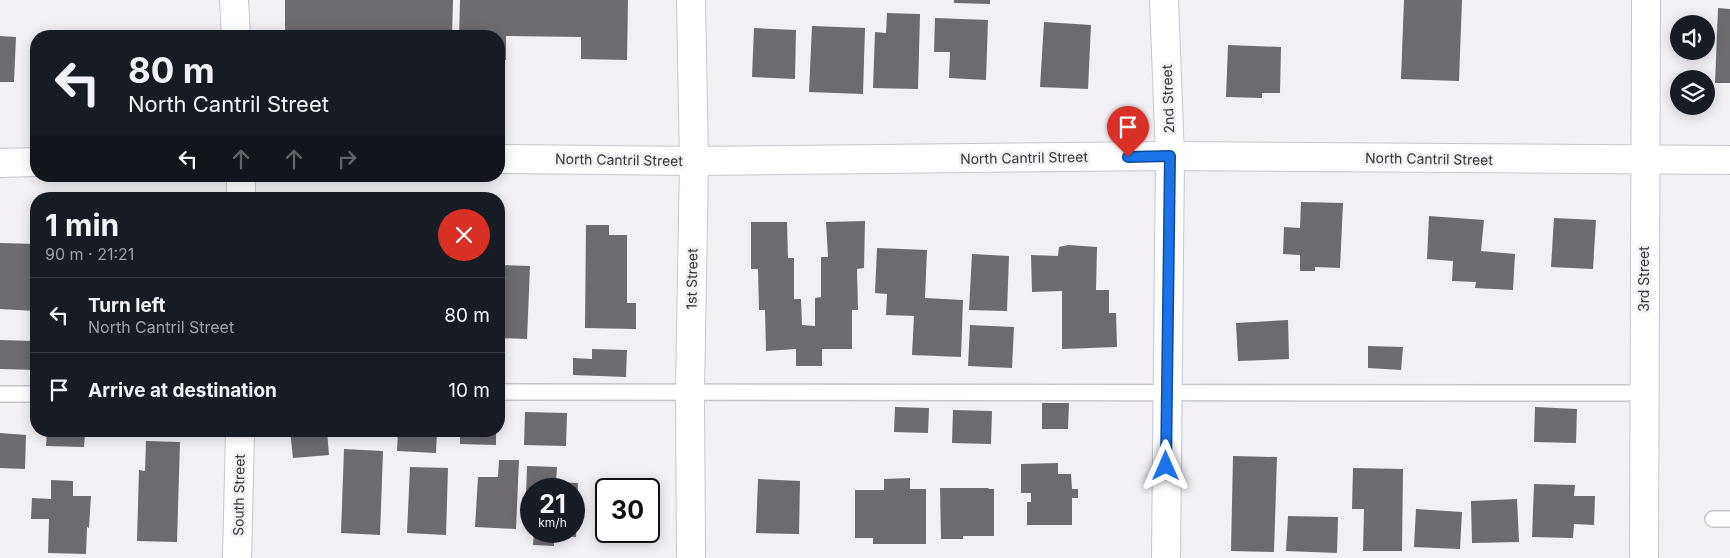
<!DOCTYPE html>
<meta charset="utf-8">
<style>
:root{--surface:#171b24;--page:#20242c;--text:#f1f3f6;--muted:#9ea1a6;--line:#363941}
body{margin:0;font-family:Inter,sans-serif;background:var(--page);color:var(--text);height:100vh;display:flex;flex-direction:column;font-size:19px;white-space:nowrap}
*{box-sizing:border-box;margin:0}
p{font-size:16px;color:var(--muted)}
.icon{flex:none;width:28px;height:28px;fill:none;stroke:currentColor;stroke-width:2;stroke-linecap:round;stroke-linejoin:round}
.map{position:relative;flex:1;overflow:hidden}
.sheet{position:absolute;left:30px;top:192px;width:475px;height:245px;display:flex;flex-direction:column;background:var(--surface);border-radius:20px;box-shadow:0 2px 12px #0003}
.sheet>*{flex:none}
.banner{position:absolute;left:30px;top:30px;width:475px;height:152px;border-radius:20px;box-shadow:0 2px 12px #0003;background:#171b24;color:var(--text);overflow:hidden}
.controls{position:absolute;left:1670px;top:15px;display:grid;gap:10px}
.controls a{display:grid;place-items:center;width:45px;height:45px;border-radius:50%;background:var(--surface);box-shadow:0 2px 12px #0003;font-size:25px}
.speed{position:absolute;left:520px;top:478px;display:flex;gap:10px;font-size:25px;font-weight:700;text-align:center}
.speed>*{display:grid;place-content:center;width:65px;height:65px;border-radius:50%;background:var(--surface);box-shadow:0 2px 12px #0003;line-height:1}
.speed small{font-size:12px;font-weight:400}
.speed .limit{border:2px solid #111;border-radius:8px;background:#fff;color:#111}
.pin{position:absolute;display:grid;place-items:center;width:42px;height:42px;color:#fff;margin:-51px -21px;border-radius:50% 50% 50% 0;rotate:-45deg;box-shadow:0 0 5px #0007}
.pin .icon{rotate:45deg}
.me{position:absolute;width:55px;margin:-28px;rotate:0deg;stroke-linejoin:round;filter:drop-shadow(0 0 4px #0008)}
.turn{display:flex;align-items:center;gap:18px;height:105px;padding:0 15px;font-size:22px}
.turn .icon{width:65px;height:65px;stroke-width:2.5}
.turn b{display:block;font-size:35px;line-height:42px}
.lanes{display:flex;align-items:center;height:48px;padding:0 15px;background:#0003;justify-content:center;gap:25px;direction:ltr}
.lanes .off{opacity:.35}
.round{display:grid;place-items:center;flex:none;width:52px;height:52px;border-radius:26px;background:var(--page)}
.head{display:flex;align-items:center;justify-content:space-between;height:85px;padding:0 15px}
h1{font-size:30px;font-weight:700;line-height:38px}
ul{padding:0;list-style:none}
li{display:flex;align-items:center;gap:15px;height:75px;padding:0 15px;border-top:1px solid var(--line)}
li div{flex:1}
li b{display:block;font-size:19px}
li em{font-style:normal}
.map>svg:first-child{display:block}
</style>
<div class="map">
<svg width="1730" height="558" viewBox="0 0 1730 558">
<rect width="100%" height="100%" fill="#f3f0f5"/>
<g fill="#6d6b6f">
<path d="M285,0H453L452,36H285Z"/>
<path d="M460,0H628L627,60L581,59V37L506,36V60H499V36H459Z"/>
<path d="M954,0H990V4L954,3Z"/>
<path d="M1404,0H1462L1459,81L1401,79Z"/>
<path d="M1718,8L1730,9V83H1715Z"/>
<path d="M887,13L920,14L918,89L873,88L875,32L886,33Z"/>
<path d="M935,18L988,20L986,80L949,78L950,52H934Z"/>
<path d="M1044,22L1091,25L1088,89L1040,87Z"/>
<path d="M812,26L865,28L863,94L809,92Z"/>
<path d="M754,28L796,30L795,79L752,77Z"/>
<path d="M0,36L16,37L14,82H0Z"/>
<path d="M1228,45L1281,47L1280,93H1262V98L1226,97Z"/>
<path d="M1301,202L1343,203L1340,268L1315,267V271H1300V255L1283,254L1284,227L1300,228Z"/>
<path d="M1429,216L1484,220L1481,251L1515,254L1513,290L1475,288L1476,282L1452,281L1453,261L1427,259Z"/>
<path d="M1554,218L1596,220L1593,269L1551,267Z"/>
<path d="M865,221L864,268L857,269L858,310H852V349H822V366H796V349L766,351L765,310H759L758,269H751V222H787L788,258H794V299H801L802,325L815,326V298L821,297V257H828L826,222Z"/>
<path d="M586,225H609V235H627V303H636V329L585,328Z"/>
<path d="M0,243L36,244V311L0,309Z"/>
<path d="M1068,245L1097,247L1096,290H1109V313H1116L1117,347L1062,349V291L1032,292L1031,255L1058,256L1059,247Z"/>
<path d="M877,248L927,250L925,298L963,300L961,357L912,355L914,316L886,315L887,294L875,293Z"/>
<path d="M972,254L1009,256L1007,311L969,310Z"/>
<path d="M499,265L530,266L527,339L499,338Z"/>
<path d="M1288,320L1289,359L1238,361L1236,323Z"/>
<path d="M970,325L1014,327L1012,368L968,366Z"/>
<path d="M0,340L36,341V370L0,369Z"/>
<path d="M1368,346L1403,347L1401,370L1368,368Z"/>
<path d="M592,349L627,350L626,377L573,375V358L592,359Z"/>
<path d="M1042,403H1069L1068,429H1042Z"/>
<path d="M895,407L929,408L928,433L894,432Z"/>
<path d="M1535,407L1577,409L1576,443L1534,442Z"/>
<path d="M953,410L992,411L991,444L952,443Z"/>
<path d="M525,412L567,413L566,446L524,445Z"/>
<path d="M47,431H103L102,435L85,434L84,447L46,446Z"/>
<path d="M290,431H327L329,455L293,458Z"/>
<path d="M398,431H437L436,453L397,451Z"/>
<path d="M460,431H496V445L460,444Z"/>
<path d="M0,433L26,435L25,469L0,468Z"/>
<path d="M146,441L180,442L177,542L137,541L139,470L145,471Z"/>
<path d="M344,449L383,451L380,535L341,533Z"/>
<path d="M1233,456L1277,457L1274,552L1231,551Z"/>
<path d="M499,460H519L516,529L475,527L478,477H498Z"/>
<path d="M1058,463V474H1071L1072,489H1078V498H1072V525H1027V502H1031V493H1021V464Z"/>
<path d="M527,466L557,467L556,482L578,483L576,537L554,536V546L533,545L534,531H574V489H531V526H525Z"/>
<path d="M410,467L448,468L446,535L407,533Z"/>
<path d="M1353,468L1403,469L1402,551H1363L1364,509H1352Z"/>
<path d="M910,478V489H926V544H873V538H855V490H884V479Z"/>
<path d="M758,479L800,481L799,534L756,533Z"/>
<path d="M51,480L73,481V496H91L89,528L87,527L86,554L48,553L49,519H31L32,498L51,499Z"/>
<path d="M1534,484L1575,485L1574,496H1595L1594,525L1574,524L1573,538L1532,537Z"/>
<path d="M940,488H988L989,489H994V536H963V539H941Z"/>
<path d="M1517,499L1519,542L1472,543L1471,501Z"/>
<path d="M1416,509L1462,512L1460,549L1414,547Z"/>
<path d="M1288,516L1338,517L1337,553L1286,551Z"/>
</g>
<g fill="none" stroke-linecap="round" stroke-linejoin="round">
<defs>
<g id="service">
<path d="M499,392L1644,393"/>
<path d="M0,394H36"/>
<path d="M1713,519H1730"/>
</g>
<g id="minor">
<path d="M234,0L236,36"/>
<path d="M691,0L694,161L690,392L691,558"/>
<path d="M1164,0L1170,156L1166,558"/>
<path d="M499,159L694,161L1170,156L1730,160"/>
<path d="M0,163L36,162"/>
<path d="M241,199V176"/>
<path d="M237,558L240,431"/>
</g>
<path id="tertiary" d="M1644,558L1646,0"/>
</defs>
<use href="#service" stroke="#c9c6cb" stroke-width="18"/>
<use href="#minor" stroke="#c9c6cb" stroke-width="30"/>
<use href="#tertiary" stroke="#c9c6cb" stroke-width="30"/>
<use href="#service" stroke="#fff" stroke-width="15"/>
<use href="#minor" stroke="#fff" stroke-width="28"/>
<use href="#tertiary" stroke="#fff" stroke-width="28"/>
</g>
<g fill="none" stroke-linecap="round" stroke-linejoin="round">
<defs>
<path id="route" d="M1128,157L1170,156L1166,466"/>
</defs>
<use href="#route" stroke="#114b97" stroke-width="12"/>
<use href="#route" stroke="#1a73e8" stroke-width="9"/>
</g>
<g text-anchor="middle" stroke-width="5" stroke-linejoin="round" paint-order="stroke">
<g font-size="14" fill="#363537" stroke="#f3f0f5">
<text transform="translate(1168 99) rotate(-92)" y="5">2nd Street</text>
<text transform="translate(1024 158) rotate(-1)" y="5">North Cantril Street</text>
<text transform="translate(1429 159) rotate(1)" y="5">North Cantril Street</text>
<text transform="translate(619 160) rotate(1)" y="5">North Cantril Street</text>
<text transform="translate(692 279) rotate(-89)" y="5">1st Street</text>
<text transform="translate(1644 279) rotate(-90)" y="5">3rd Street</text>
<text transform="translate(239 495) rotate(-89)" y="5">South Street</text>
</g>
</g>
</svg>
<div class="controls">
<a><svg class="icon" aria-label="sound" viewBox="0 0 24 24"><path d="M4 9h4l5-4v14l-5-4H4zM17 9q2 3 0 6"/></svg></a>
<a><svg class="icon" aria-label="layers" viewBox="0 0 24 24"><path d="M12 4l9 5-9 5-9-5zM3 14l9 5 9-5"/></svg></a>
</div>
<div class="speed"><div>21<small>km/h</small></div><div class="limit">30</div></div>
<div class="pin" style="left:1128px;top:157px;background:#d93025"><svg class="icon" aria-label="arrive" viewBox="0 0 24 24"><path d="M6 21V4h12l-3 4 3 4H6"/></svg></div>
<svg class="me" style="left:1166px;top:466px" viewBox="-20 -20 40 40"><path d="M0-17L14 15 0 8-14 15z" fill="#1a73e8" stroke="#fff" stroke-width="4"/></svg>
<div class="banner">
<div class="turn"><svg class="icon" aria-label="left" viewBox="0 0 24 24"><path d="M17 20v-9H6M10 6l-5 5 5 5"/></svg><div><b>80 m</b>North Cantril Street</div></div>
<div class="lanes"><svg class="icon" aria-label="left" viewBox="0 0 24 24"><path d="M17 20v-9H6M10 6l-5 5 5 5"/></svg><svg class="icon off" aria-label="ahead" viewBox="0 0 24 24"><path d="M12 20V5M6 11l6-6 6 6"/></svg><svg class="icon off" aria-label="ahead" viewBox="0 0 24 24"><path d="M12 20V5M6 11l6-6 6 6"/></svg><svg class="icon off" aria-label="right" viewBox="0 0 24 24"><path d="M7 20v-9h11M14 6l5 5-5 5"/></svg></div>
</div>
<section class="sheet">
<div class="head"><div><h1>1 min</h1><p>90 m · 21:21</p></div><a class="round" style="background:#d93025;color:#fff"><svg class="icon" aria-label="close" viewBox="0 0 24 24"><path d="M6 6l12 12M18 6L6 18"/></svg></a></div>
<ul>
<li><svg class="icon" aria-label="left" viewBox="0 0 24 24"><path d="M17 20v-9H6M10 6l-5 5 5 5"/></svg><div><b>Turn left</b><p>North Cantril Street</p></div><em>80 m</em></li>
<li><svg class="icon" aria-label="arrive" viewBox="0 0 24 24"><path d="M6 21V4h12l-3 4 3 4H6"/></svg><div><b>Arrive at destination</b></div><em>10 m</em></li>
</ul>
</section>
</div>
